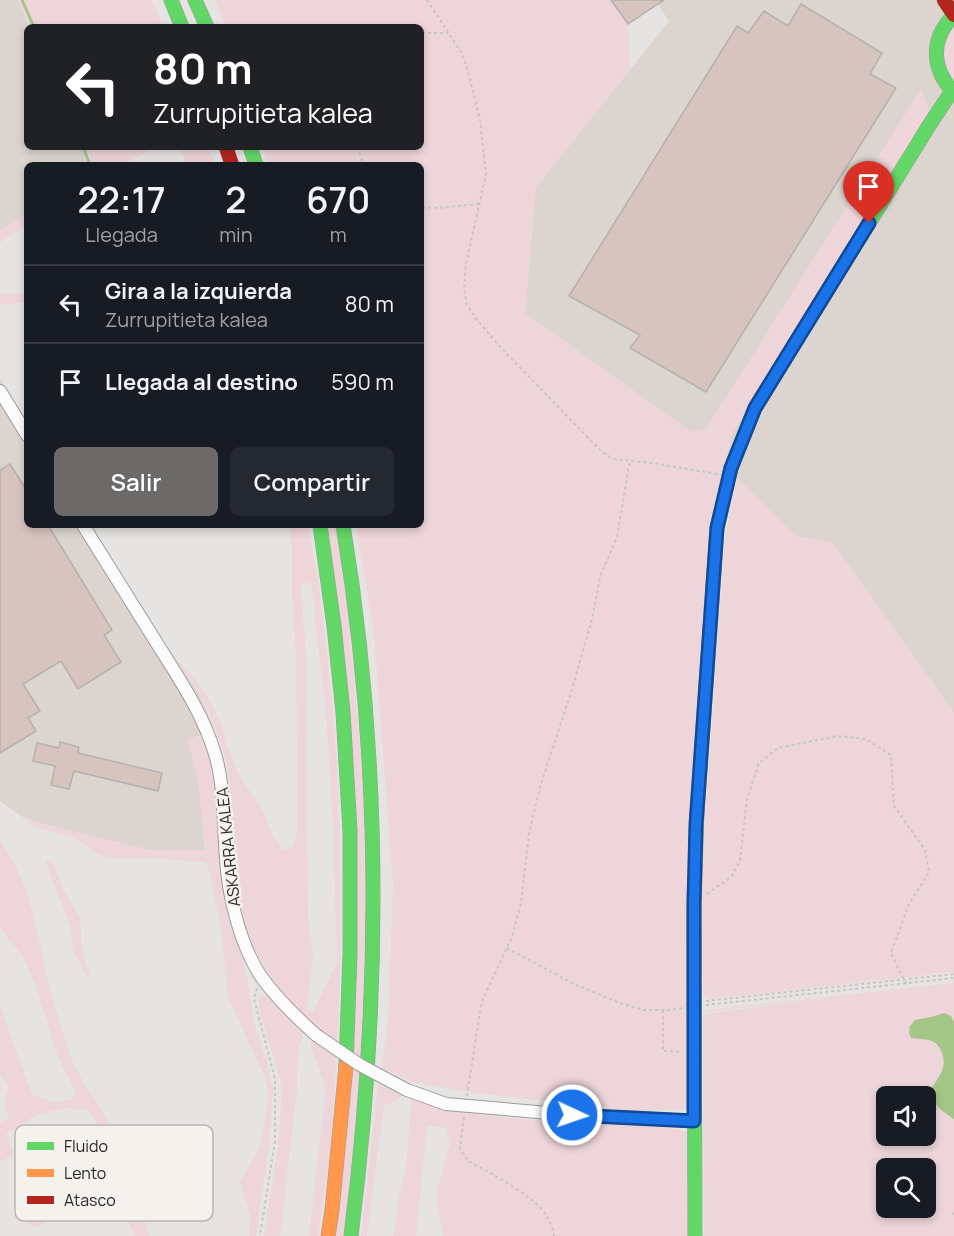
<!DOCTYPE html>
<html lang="es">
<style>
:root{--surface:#171b24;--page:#242831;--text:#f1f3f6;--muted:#9ea1a6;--line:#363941;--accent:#6b6a68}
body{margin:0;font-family:Manrope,sans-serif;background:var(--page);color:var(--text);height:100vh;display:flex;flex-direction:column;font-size:22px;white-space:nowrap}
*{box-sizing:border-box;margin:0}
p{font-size:20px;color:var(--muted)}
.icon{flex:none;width:33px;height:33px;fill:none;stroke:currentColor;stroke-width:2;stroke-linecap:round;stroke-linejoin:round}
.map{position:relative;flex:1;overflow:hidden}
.drawer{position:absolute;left:24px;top:162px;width:400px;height:366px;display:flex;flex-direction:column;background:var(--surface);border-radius:9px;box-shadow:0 3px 9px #0003}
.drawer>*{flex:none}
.banner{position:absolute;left:24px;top:24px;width:400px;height:126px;border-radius:9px;box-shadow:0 3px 9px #0003;background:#202124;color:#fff;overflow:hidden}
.buttons{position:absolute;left:876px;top:1086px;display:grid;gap:12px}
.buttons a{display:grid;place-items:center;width:60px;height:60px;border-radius:9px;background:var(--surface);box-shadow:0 3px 9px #0003;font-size:30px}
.pin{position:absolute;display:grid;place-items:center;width:51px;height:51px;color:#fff;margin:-62px -26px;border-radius:50% 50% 50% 0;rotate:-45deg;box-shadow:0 0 6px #0007}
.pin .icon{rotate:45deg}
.me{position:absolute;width:66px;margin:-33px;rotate:93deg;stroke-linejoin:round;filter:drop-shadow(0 0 4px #0008)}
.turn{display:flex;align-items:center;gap:21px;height:126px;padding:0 30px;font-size:27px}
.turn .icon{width:78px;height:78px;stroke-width:2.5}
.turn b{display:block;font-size:42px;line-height:51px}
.eta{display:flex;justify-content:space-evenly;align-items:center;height:102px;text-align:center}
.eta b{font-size:36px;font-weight:600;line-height:42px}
.action{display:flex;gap:12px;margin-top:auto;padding:12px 30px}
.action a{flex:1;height:69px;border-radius:9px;background:var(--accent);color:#fff;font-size:24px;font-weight:600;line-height:69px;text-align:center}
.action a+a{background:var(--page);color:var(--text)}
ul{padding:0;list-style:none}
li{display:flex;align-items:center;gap:18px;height:78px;padding:0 30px;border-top:2px solid var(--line)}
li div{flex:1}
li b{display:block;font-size:22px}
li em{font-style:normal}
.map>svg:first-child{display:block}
</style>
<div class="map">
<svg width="954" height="1236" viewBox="0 0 954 1236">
<rect width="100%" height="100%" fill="#e6e4e2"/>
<g fill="#dcd5cf">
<path d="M0,0H18L30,27H27V147H80L88,165H27V225L0,242Z"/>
<path d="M655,0H954V713L832,542L797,537L691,432L525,313L536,187L669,21Z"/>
<path d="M0,379L27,423V525H90L148,619L201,697L215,730L188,740L199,785L205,850H150L46,825L21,816L0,801Z"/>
</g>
<g fill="#edd5da" fill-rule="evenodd">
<path d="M18,0H152L163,27H30Z"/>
<path d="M215,0H611L628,24L630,70L536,187L525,313L691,432L706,429L921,89L930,112L733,432L713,514L687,1109L631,1111L475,1093L412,1082L382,1068L388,1025L393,884L374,634L356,525H422V165H268L263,147H422V27H225Z"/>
<path d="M954,27V81C942,64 941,44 954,27Z"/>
<path d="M80,147H154L123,165H88Z"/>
<path d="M180,147H209L215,165H186Z"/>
<path d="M27,215V225L0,242V230L20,217Z"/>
<path d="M27,293V302L0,305V294Z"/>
<path d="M737,477L797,537L832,542L954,713V972L710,999L703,995L701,876L725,540Z"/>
<path d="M289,525H308C320,583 326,642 332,701C345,849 343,998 330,1146C327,1176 322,1206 318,1236H309L324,1106L325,1085L310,1044L311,1041L314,1044L322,1033C280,998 247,950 237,895C235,878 234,861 233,844C231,817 232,789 226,762C221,740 212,717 202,698C193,682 180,667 170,652L197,682L208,697L222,726L227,746L240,777L261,807L273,836L282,850L291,849L297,833V745L296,658L292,595V548ZM312,583L317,636L326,712L333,826L337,963L313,1012L307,1009L313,954L308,917L306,657L301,584Z"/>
<path d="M326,525H336L345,576L364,793L366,997L345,1236H335L356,996Z"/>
<path d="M198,736L205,744L216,786L219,860L228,918L243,961L248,981L253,1020L268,1066L273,1089L269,1145L256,1236H249L250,1216L240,1182L261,1144L269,1096L265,1077L228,997L221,927L210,873L206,862L164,859L114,858L99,855L74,837L34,827L21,816L46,825L150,850H205L199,785L188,740Z"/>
<path d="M0,841C28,878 36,925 45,969C51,996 60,1023 68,1048C72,1062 80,1077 88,1089C93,1098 100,1107 105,1116C124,1154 139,1195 149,1236H135L126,1218L120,1180L103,1131L88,1110L64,1108L36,1115L6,1134L14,1155L0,1162V1123L10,1117C2,1106 4,1097 9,1086L0,1074V1006L32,1095L54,1102L72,1099L76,1092L58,1057L36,986L22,955L0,928Z"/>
<path d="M45,860L52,862L62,886L80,919L82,948L90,978L86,974L73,951L71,928Z"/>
<path d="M954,983V1236H704L703,1014L836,997L705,1012L708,1010ZM886,1096H926V1136H886ZM886,1168H926V1208H886Z"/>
<path d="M266,996L303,1034L298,1049L297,1089L280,1236H264L279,1138L282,1086L259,1009V998Z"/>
<path d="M378,1084L401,1095L396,1102L384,1105L367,1236H361Z"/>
<path d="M411,1100L450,1110L517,1119L661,1126L685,1131L691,1138V1236H443L436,1193L450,1144L446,1128L427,1125L416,1236H393L399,1198L406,1169Z"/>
<path d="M34,1192H38L51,1209L47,1220L37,1227L30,1225L20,1208L22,1199Z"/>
</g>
<path fill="#a4c588" d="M944,1013L951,1016L954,1022V1119C904,1087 953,1084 942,1053C940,1048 938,1045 934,1042C927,1038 919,1040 911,1038L909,1034L910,1026L915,1020L931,1017Z"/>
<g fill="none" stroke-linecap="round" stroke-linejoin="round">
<g stroke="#a4c588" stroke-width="3">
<path d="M22,0L34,27"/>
<path d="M83,147L90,165"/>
</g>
</g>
<g fill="#d8c4be" stroke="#b3b1af" stroke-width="1.5">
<path d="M611,0H664L628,24Z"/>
<path d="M801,4L882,53L870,74L896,88L706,392L630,348L640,335L569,296L737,26L748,33L764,11L788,26Z"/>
<path d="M10,464L27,491V525H48L112,630L104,635L121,662L78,689L61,661L23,684L40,711L28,718L36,731L0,753V470Z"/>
<path d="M60,742L79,747L78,753L162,773L158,791L74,771L69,789L51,785L55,766L33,761L37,743L59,748Z"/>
</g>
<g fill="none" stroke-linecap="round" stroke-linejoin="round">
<defs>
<g id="street">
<path d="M0,391L27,435"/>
<path d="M83,525C108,565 133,605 158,645C180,680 203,714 215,754C225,787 223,823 226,858C228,895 240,944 260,975C276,998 296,1017 316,1035"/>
<path d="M407,1090L446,1104L572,1115L694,1121"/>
</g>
<g id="fast">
<path d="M171,0L182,27"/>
<path d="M195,0L207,27"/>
<path d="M954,15C930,39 931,68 954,93"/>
<path d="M250,147L256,165"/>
<path d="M320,525L334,626L343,712L350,831V954L346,1066"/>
<path d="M343,525C382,760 381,1000 351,1236"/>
<path d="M714,572L717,528L731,468L755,408L930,124L952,91"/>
<path d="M695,1236L694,903L697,813"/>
</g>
<g id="slow">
<path d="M697,813L714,572"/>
<path d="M328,1236L332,1210L346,1066"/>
</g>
<g id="jam">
<path d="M944,0L954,15"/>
<path d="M226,147L232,165"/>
</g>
</defs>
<use href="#street" stroke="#9e9c9a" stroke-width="14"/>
<use href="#fast" stroke="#9e9c9a" stroke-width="15"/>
<use href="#slow" stroke="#9e9c9a" stroke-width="15"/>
<use href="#jam" stroke="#9e9c9a" stroke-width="15"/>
<g stroke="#c6c5c4" stroke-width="2" stroke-dasharray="3 3" stroke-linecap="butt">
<path d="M427,0L461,52L467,67L480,120L486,174L466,264L464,288L467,305L476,319L504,351L600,450L613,459L653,463L717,474"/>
<path d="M422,33H448"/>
<path d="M357,147L364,165"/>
<path d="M422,207L437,208L480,204"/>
<path d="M707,894L731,877L740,861L747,799L759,763L778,748L838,736L866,739L891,755L894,806L925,850L929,872L909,904L891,953L906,984"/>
<path d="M507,948L574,984L620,1003L643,1010H671L682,1008"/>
<path d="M257,988L254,999L275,1079V1141L260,1236"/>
<path d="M706,1001L954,974"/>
<path d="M706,1005L954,978"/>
<path d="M663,1010V1051L682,1052"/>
<path d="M467,1096L480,1011L483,999L512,937L521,903L529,834L540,787L573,686L592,619L600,577L617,537L630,460"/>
<path d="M464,1117L460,1149L468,1161C489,1172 538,1198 548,1218C551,1223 553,1230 554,1236"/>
<path d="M952,1213L954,1214"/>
</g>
<use href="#street" stroke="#fbfbfb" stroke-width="12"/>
<use href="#fast" stroke="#63d668" stroke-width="14"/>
<use href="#slow" stroke="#ff974d" stroke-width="14"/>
<use href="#jam" stroke="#b3261e" stroke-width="14"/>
<defs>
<path id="street-bridge" d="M316,1035L360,1065L407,1090"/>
</defs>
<use href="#street-bridge" stroke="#9e9c9a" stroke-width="14" stroke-linecap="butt"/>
<use href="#street-bridge" stroke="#fbfbfb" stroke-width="12"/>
</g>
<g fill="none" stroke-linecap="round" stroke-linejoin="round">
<defs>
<path id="route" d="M572,1115L694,1121V903L696,825L717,528L731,468L755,408L869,223"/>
</defs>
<use href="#route" stroke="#114b97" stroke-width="15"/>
<use href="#route" stroke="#1a73e8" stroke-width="10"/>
</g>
<g text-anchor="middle" stroke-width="5" stroke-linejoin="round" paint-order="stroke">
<g font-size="16" fill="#292826" stroke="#f5f1ed">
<text transform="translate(228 847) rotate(-96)" y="6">ASKARRA KALEA</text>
</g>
</g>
<rect x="15" y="1125" width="198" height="96" rx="9" fill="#f5f1ed" stroke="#b8b5b1" stroke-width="1.5"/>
<rect x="27" y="1142" width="27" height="8" fill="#63d668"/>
<rect x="27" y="1169" width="27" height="8" fill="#ff974d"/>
<rect x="27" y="1196" width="27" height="8" fill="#b3261e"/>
<g font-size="16" fill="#292826">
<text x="64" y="1152">Fluido</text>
<text x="64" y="1179">Lento</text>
<text x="64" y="1206">Atasco</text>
</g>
</svg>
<div class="buttons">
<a><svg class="icon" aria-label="sound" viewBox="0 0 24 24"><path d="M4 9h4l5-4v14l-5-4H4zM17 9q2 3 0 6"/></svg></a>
<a><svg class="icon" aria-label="search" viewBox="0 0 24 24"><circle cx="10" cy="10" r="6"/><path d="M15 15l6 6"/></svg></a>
</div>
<div class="pin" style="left:869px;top:223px;background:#d93025"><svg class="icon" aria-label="arrive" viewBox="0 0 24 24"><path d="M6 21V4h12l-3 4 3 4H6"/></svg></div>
<svg class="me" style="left:572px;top:1115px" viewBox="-20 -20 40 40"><circle r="17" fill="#1a73e8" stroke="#fff" stroke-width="3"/><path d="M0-11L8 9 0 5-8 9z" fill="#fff"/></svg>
<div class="banner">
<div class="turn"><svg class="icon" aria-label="left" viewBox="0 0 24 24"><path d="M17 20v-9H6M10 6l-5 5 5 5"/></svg><div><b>80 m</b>Zurrupitieta kalea</div></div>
</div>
<section class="drawer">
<div class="eta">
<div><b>22:17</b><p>Llegada</p></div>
<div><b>2</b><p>min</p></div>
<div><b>670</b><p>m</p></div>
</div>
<ul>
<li><svg class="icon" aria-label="left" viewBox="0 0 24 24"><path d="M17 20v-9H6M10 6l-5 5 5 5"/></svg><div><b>Gira a la izquierda</b><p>Zurrupitieta kalea</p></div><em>80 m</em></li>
<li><svg class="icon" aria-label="arrive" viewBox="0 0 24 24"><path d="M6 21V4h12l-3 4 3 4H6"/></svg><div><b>Llegada al destino</b></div><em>590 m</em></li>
</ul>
<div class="action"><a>Salir</a><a>Compartir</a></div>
</section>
</div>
